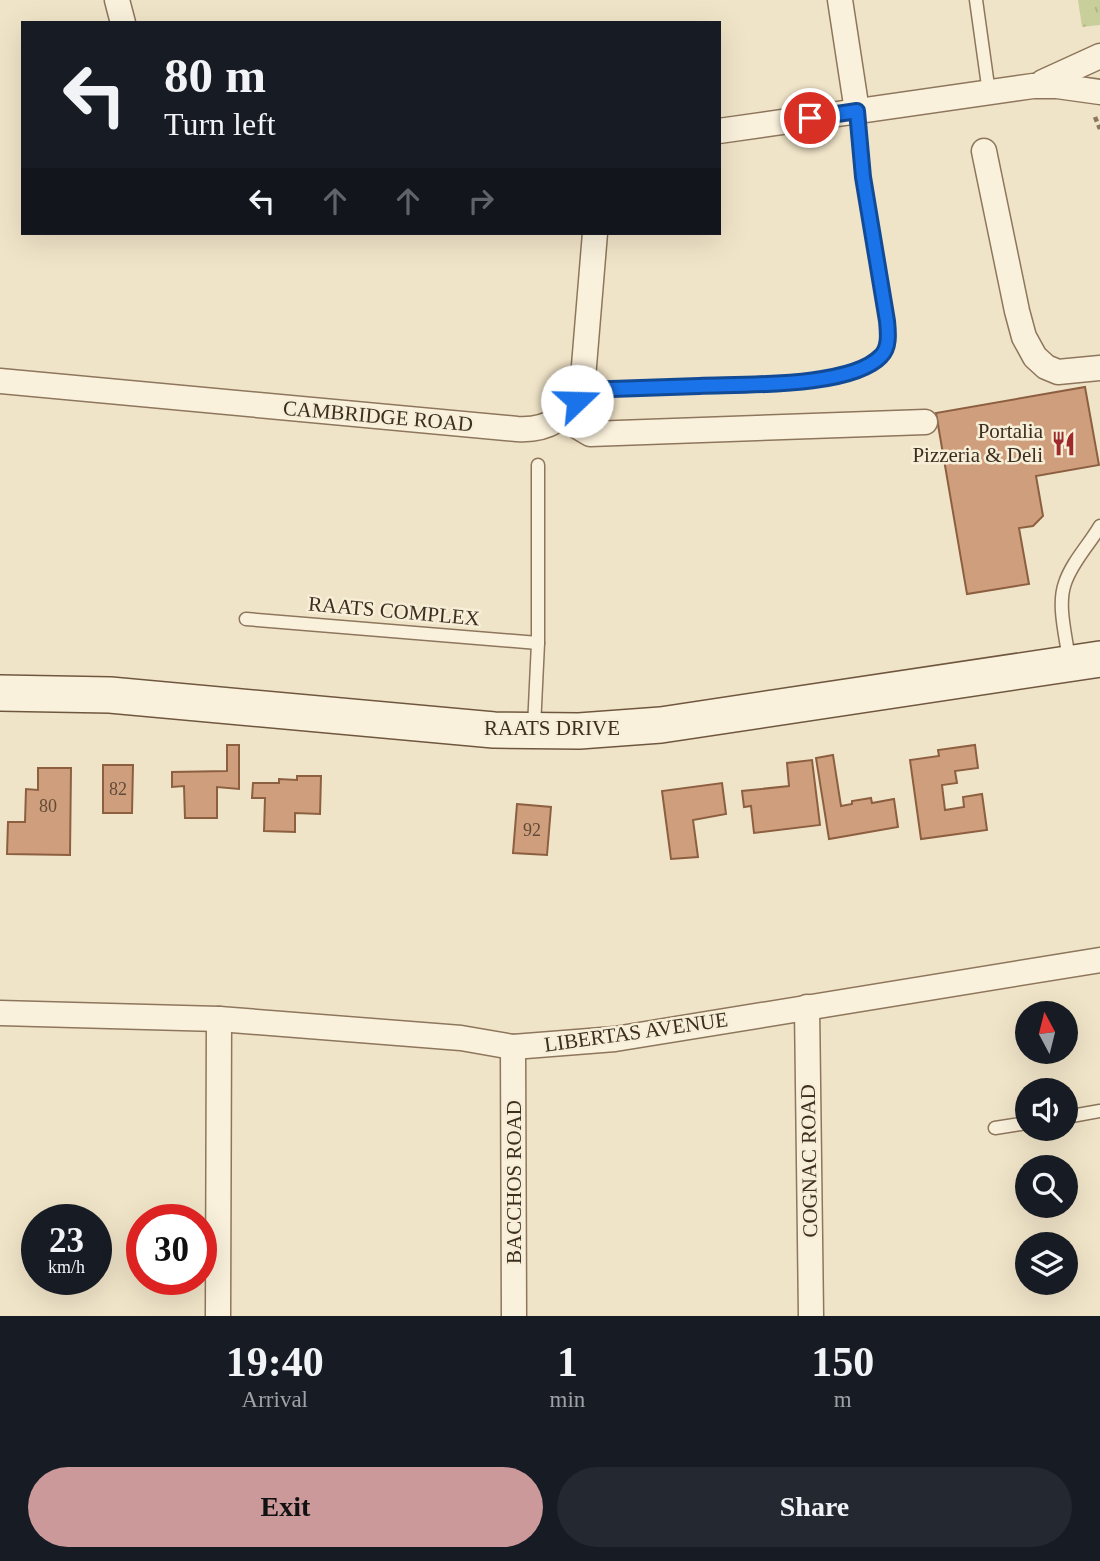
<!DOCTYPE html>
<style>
:root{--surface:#171b24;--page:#242831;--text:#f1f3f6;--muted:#9ea1a6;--accent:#cc999b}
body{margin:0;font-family:Georgia,serif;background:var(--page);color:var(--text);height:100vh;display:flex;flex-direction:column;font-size:26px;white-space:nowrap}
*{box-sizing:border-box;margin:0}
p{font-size:23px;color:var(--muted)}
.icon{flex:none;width:38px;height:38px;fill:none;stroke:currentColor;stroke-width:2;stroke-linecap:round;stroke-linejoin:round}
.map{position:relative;height:1316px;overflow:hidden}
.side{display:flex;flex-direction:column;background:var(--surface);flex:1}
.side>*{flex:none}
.top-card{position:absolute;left:21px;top:21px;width:700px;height:214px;border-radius:0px;box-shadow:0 7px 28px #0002;background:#171b24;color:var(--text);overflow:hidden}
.needle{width:46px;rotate:353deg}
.controls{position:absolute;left:1015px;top:1001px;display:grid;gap:14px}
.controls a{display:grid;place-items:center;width:63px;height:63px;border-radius:50%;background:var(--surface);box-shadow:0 7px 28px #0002;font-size:35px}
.speed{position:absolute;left:21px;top:1204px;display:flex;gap:14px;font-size:35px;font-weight:700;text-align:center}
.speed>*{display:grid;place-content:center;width:91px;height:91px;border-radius:50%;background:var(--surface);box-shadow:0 7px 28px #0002;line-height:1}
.speed small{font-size:18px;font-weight:400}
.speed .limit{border:10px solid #d22;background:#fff;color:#111}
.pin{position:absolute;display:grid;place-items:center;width:60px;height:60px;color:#fff;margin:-30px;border:4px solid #fff;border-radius:50%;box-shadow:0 2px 7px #0007}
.me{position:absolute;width:77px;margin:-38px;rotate:69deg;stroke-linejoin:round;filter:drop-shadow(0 0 5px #0008)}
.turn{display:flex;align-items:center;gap:24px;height:147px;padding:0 28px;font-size:32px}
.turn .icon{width:91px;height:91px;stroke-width:2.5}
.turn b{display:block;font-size:49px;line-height:60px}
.lanes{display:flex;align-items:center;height:66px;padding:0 28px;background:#0003;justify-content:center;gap:35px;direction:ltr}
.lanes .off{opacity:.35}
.eta{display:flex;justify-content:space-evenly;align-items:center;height:119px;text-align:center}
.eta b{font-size:42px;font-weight:800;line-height:49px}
.primary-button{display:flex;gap:14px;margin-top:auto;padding:14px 28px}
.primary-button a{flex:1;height:80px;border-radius:42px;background:var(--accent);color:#111;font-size:28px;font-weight:800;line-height:80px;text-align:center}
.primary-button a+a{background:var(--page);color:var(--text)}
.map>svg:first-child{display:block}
</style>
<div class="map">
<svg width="1100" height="1316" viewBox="0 0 1100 1316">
<defs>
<pattern id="grass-tufts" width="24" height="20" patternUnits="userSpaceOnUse" patternTransform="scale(1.75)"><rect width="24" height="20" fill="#c9cf9b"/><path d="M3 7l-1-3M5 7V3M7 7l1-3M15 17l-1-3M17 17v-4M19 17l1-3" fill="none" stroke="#aeb285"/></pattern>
</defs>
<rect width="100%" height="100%" fill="#f0e4c8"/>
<path fill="url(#grass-tufts)" d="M1078,0H1100V25L1082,27Z"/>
<g fill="#cf9f7d" stroke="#8d5f41" stroke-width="2">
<path d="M1085,387L1099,465L1036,476L1043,516L1033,526L1019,528L1029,584L967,594L936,413Z"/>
<path d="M227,745H239V789L217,787V818H185L184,786L172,787V772L227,771Z"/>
<path d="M975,745L978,768L955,771L957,783L942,785L945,810L964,807L963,797L982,794L987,830L921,839L910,760L939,756L938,750Z"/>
<path d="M833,755L841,806L852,804V801L871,798L872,803L894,799L898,827L829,839L816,758Z"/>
<path d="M812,760L820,825L754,833L751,806L744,807L742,791L789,786L787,763Z"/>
<path d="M103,765H133L132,813H103Z"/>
<path d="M38,768H71L70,855L7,854L8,822H25L26,789L38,790Z"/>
<path d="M297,776H321L320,814L295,813V832L264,831L265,798H252L253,783H279V779L297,780Z"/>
<path d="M722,783L726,814L693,820L698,857L671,859L662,791Z"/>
<path d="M517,804L551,807L547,855L513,853Z"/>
</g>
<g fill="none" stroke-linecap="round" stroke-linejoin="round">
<defs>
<g id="lane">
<path d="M976,0L989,93"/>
<path d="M582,390C628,389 674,387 721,385C760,384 840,385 873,363C889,353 888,337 887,321L863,178L857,111"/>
<path d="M246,619L538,643"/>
<path d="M1069,660C1066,636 1057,605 1065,583C1072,562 1089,545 1100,526"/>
<path d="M534,727L538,643V465"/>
<path d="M1066,1117L1100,1111"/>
<path d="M995,1128L1027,1123"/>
</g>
<g id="street">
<path d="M117,0L123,23"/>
<path d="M840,0L857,111"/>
<path d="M1043,82L1100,56"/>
<path d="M719,131L1033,86H1057L1100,92"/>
<path d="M984,151L1017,311L1024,337L1035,357L1046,367L1058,372L1100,368"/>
<path d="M0,381L517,429C547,431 569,418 582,390L595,233"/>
<path d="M563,418L590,434L925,422"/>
<path d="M807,1007L811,1316"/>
<path d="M0,1013L219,1019L461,1038L513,1047L615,1039L1100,960"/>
<path d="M513,1047L514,1316"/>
<path d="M218,1316L219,1019"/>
</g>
<path id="secondary" d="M0,693L110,695L494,730L579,731L661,725L1100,659"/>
</defs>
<use href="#lane" stroke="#8d765c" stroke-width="15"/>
<use href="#street" stroke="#8d765c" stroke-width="27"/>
<use href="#secondary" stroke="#6f573f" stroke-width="38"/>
<path stroke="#8d765c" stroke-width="4.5" stroke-dasharray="5 3.5" stroke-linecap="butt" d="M1095,117L1100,129"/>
<use href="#lane" stroke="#faf1dc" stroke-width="12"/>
<use href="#street" stroke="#faf1dc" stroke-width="24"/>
<use href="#secondary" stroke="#faf1dc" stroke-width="35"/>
</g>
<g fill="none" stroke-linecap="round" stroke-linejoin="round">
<defs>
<path id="route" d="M577,401L582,390C621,389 660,387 699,386C742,384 851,388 881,356C890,347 888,332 887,321L863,177L857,111L810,118"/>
</defs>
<use href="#route" stroke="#114b97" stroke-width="18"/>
<use href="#route" stroke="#1a73e8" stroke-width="12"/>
</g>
<defs>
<symbol id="restaurant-bare" viewBox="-9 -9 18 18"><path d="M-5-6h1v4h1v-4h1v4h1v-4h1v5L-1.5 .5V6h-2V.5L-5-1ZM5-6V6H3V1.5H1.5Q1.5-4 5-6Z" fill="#9e2a2b" stroke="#f7eed8" stroke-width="2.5" paint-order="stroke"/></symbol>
</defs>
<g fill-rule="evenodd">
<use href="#restaurant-bare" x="1046" y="426" width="35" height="35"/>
</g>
<g text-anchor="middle" stroke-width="5" stroke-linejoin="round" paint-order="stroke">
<g font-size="18" fill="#624a37">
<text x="118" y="795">82</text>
<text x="48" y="812">80</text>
<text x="532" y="836">92</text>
</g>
<g font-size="21" fill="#3d2e20" stroke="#f7eed8">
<text transform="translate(378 416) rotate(5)" y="7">CAMBRIDGE ROAD</text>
<text transform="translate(394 611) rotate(5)" y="7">RAATS COMPLEX</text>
<text x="552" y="735">RAATS DRIVE</text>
<text transform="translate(636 1032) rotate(-8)" y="7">LIBERTAS AVENUE</text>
<text transform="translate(809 1161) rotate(-91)" y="7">COGNAC ROAD</text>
<text transform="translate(514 1182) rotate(-90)" y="7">BACCHOS ROAD</text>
</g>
<g font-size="21" fill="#3d2e20" stroke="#f7eed8" text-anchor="end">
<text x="1043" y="438">Portalia<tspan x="1043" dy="24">Pizzeria &amp; Deli</tspan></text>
</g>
</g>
</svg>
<div class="controls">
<a><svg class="needle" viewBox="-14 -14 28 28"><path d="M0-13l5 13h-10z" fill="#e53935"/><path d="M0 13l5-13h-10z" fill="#9ea1a6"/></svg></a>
<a><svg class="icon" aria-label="sound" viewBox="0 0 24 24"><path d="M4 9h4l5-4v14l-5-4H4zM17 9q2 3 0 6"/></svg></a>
<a><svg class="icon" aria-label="search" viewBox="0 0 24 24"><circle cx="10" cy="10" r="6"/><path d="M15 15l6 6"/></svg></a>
<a><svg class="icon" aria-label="layers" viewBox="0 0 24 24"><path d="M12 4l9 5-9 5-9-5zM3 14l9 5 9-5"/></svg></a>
</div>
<div class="speed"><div>23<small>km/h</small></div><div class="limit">30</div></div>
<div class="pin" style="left:810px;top:118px;background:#d93025"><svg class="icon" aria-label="arrive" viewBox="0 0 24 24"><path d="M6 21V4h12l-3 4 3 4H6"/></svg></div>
<svg class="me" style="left:577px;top:401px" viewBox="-20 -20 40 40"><circle r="19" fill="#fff"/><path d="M0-13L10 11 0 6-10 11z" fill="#1a73e8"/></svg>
<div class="top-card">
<div class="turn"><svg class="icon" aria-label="left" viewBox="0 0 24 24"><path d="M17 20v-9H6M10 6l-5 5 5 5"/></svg><div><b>80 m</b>Turn left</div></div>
<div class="lanes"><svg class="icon" aria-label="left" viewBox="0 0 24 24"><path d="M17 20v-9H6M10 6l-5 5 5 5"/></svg><svg class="icon off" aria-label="ahead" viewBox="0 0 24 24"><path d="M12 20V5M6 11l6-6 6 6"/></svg><svg class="icon off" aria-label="ahead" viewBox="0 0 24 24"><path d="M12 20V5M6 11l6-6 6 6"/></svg><svg class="icon off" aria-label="right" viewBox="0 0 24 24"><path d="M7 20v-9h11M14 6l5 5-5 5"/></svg></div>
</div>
</div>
<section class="side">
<div class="eta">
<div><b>19:40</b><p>Arrival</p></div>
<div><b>1</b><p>min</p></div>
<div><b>150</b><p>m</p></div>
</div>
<div class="primary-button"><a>Exit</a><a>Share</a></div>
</section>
